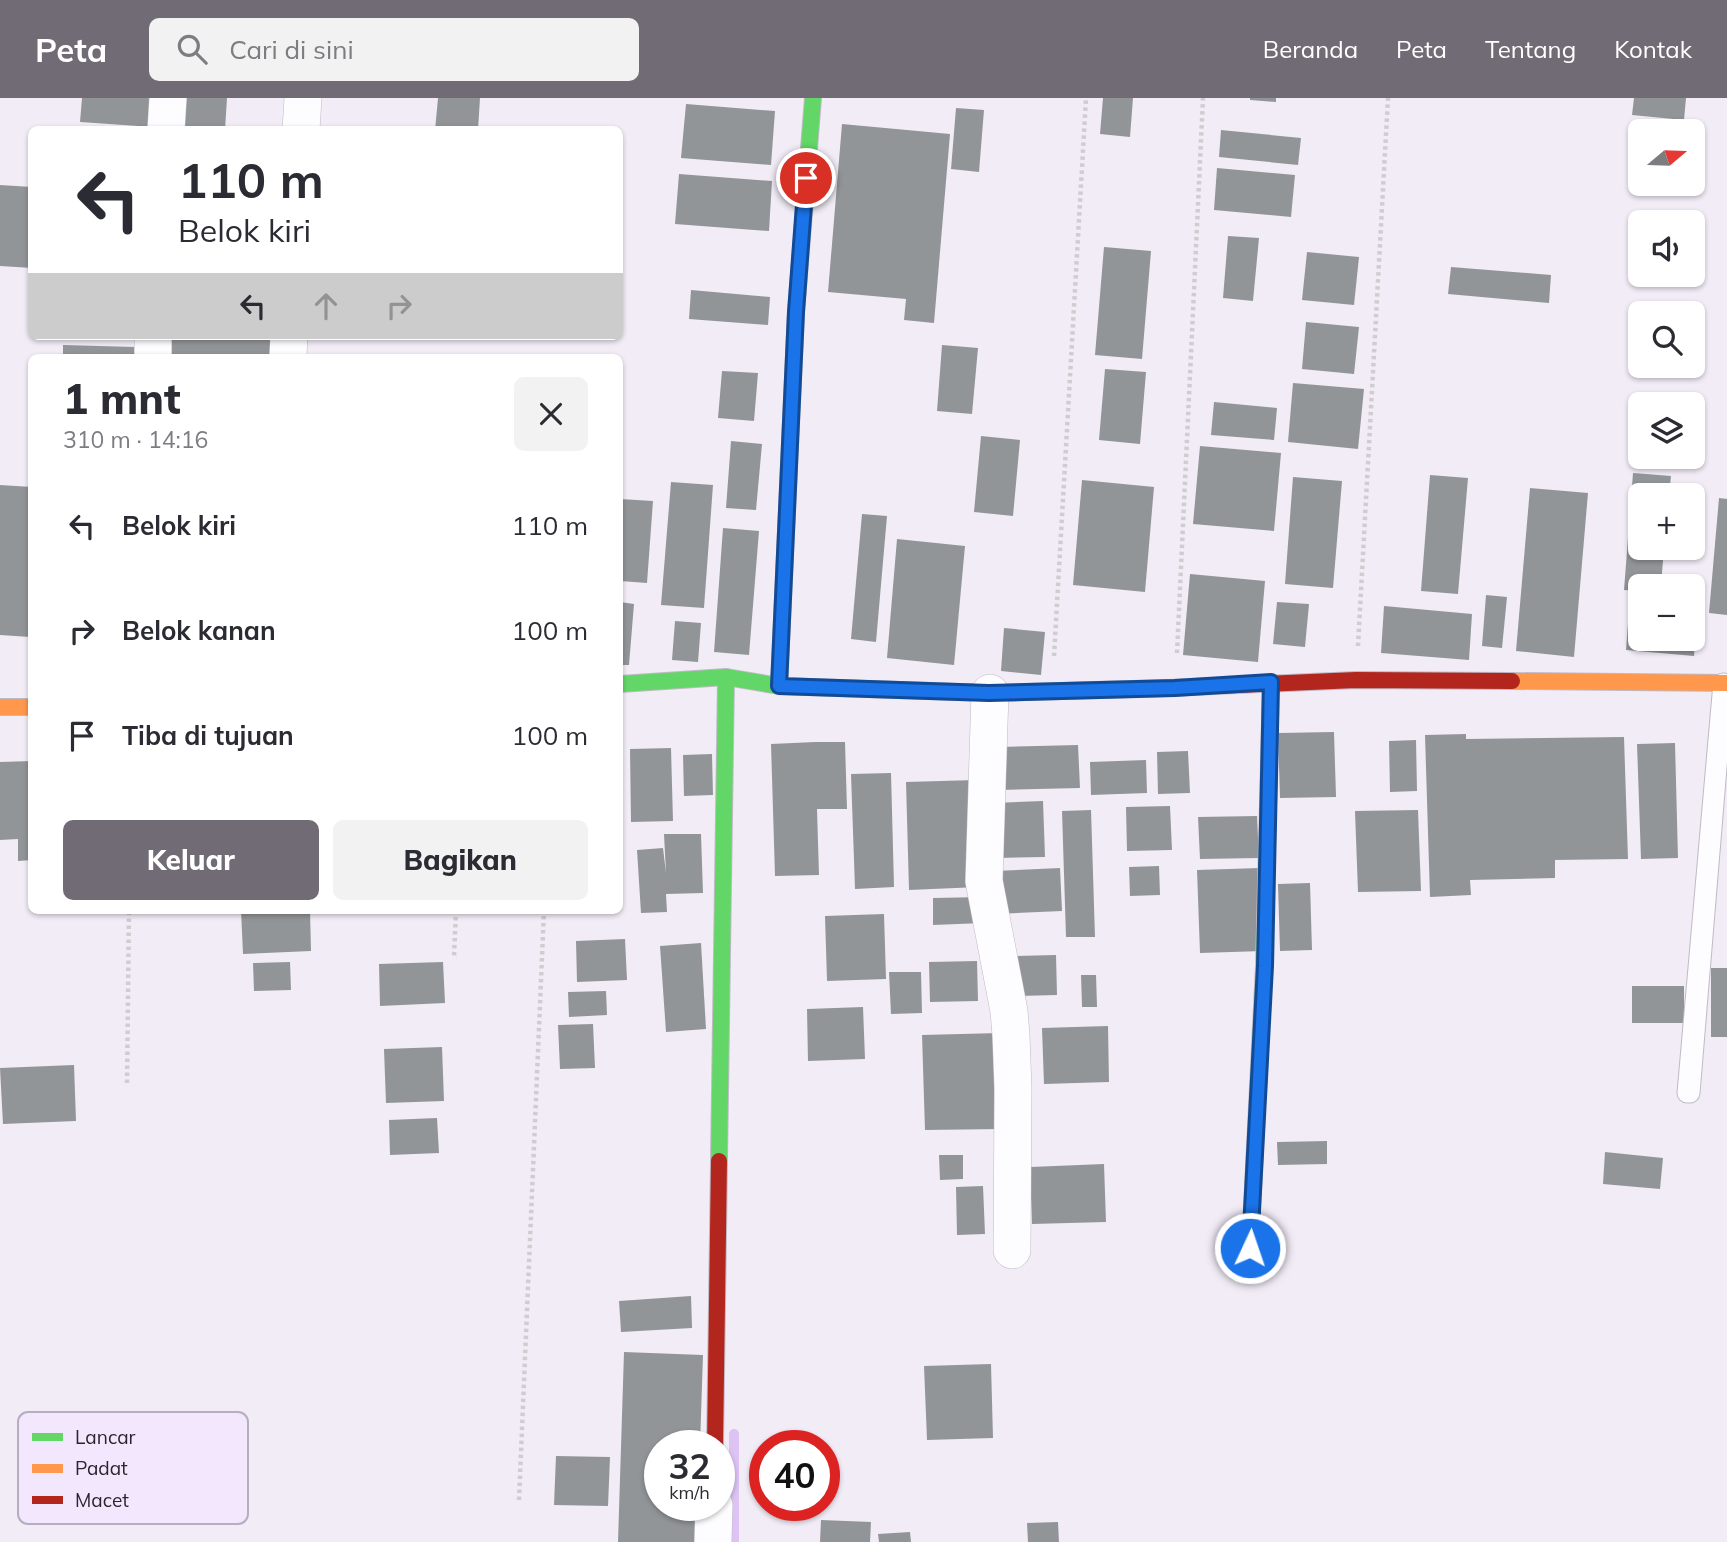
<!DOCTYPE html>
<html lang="id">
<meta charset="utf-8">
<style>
:root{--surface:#fff;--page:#f2f2f3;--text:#2b2b33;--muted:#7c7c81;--accent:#706b75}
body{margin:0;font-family:Mulish,sans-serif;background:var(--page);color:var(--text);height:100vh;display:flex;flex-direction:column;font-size:26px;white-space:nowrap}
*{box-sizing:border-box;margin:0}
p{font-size:23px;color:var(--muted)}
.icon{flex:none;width:38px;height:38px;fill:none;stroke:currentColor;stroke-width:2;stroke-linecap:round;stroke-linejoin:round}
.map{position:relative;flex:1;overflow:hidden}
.drawer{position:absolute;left:28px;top:256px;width:595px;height:560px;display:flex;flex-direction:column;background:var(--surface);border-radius:10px;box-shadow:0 2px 5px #0004}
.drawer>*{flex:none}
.hud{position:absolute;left:28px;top:28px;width:595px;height:214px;border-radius:10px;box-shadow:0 2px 5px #0004;background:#fff;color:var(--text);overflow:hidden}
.needle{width:46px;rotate:71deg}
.fabs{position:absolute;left:1628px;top:21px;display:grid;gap:14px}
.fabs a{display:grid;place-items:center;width:77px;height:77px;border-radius:10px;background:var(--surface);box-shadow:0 2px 5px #0004;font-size:35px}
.speed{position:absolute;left:644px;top:1332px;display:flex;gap:14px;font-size:35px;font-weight:700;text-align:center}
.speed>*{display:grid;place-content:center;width:91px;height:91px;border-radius:50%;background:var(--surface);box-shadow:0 2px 5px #0004;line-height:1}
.speed small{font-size:18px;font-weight:400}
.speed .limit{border:10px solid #d22;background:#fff;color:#111}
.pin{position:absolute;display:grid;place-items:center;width:60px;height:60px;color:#fff;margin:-30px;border:4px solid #fff;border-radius:50%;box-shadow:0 2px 7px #0007}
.me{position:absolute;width:77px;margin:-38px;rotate:3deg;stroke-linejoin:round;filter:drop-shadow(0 0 5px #0008)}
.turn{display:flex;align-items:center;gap:24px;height:147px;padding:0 35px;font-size:32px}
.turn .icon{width:91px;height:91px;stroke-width:2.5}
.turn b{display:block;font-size:49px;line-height:60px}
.lanes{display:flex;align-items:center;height:66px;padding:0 35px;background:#0003;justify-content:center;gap:35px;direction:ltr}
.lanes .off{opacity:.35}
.round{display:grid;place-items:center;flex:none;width:74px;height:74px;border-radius:10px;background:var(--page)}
.overview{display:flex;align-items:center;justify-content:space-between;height:119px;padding:0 35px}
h1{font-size:42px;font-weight:800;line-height:52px}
.button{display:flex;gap:14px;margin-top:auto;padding:14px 35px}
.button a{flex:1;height:80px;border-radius:10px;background:var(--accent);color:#fff;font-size:28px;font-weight:800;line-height:80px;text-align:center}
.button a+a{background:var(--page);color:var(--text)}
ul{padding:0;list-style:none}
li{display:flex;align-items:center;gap:21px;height:105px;padding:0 35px}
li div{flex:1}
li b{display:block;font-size:26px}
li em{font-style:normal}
header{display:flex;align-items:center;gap:42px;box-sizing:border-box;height:98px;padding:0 35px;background:var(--accent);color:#fff}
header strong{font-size:33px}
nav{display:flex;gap:38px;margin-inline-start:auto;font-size:24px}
.search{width:490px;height:63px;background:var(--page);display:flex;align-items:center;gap:18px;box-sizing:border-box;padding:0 24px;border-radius:10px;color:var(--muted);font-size:26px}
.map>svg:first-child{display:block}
</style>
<header>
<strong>Peta</strong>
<div class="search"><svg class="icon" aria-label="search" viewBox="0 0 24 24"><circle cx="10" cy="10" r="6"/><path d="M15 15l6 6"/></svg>Cari di sini</div>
<nav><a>Beranda</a><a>Peta</a><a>Tentang</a><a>Kontak</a></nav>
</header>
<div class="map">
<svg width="1727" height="1444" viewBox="0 0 1727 1444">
<rect width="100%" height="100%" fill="#f2ecf7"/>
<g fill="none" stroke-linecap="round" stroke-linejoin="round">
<path stroke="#dcc3f4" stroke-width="10" d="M734,1444V1336"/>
</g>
<g fill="#929598">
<path d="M82,0H155L153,29L80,24Z"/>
<path d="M180,0H227L225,32H179Z"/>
<path d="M438,0H480L478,32H435Z"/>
<path d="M1103,0H1133L1130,39L1100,36Z"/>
<path d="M1250,0H1276V4L1250,2Z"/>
<path d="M1634,0H1686L1684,22L1632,17Z"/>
<path d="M686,6L775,13L771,67L681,60Z"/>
<path d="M956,10L984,12L979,74L951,71Z"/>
<path d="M842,26L950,36L934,225L904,222L906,201L828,194Z"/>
<path d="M1221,32L1301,40L1298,67L1219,59Z"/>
<path d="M1217,70L1295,77L1291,119L1214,112Z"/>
<path d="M679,76L772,83L769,133L675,126Z"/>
<path d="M0,87L32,89V170L0,168Z"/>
<path d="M1228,138L1259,140L1253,203L1223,200Z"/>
<path d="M1104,149L1151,153L1142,261L1095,257Z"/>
<path d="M1307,154L1359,159L1354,207L1302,202Z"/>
<path d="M1451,169L1551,177L1549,205L1448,196Z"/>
<path d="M691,192L770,199L768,227L689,221Z"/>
<path d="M1306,224L1359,229L1354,276L1302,271Z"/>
<path d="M167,238H272L271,259H166Z"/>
<path d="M63,247L136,249L135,259H63Z"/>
<path d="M942,247L978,250L972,316L937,313Z"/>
<path d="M1105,271L1146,274L1140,346L1099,342Z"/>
<path d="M722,273L758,275L754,323L718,320Z"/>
<path d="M1293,285L1364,291L1358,351L1288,344Z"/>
<path d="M1214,304L1277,310L1274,342L1211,337Z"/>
<path d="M981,338L1020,342L1013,418L974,414Z"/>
<path d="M731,343L762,346L756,412L726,410Z"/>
<path d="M1200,348L1281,355L1274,433L1193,426Z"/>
<path d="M1633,375L1671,378L1669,397H1640V450H1664L1661,488H1640V493L1624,492Z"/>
<path d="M1430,377L1468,380L1458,496L1421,493Z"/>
<path d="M1293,379L1342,383L1333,490L1285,486Z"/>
<path d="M1082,382L1154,389L1145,494L1073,487Z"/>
<path d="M671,384L713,387L704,510L661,507Z"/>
<path d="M0,387L32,389L30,539L0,537Z"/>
<path d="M1530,390L1588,395L1574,559L1516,553Z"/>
<path d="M1719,400L1727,401V517L1709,515Z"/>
<path d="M620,401L653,403L647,485L620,483Z"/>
<path d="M862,416L887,418L876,544L851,541Z"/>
<path d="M723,430L759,433L749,557L714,554Z"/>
<path d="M897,441L965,448L954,567L887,560Z"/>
<path d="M1190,476L1265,483L1258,564L1183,557Z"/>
<path d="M1486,497L1507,499L1502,550L1482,548Z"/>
<path d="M1630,499L1640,500V541H1692V505H1698L1694,558L1626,552Z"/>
<path d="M620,504L634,506L629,567H620Z"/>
<path d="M1277,504L1309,506L1305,549L1273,546Z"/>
<path d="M1384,508L1472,516L1469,562L1381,555Z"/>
<path d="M675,523L701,525L698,564L672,562Z"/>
<path d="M1004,530L1045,534L1041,577L1001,573Z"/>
<path d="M1334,634L1336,699L1280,700L1278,635Z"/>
<path d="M1466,636V641L1624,639L1628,761L1555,762V780L1470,782L1471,797L1430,799L1425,637Z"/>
<path d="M1416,642L1417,693L1390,694L1389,643Z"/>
<path d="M815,644H845L847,711H817L819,777L775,778L771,646Z"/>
<path d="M1675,645L1678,760L1641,761L1637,646Z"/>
<path d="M1078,647L1080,690L999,692V649Z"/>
<path d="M671,650L673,723L631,724L630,651Z"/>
<path d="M1188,653L1190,695L1158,696L1157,654Z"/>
<path d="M712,656L713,697L684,698L683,657Z"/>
<path d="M1146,662L1147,695L1091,697L1090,664Z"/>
<path d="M32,663V762L18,763V741L0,742V664Z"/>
<path d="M891,675L894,789L855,791L851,676Z"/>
<path d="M976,682L979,789L909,792L906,684Z"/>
<path d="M1043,703L1045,759L996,760L994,705Z"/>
<path d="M1170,708L1172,752L1127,753L1126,709Z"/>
<path d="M1091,712L1095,839H1066L1062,713Z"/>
<path d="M1418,712L1421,793L1358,794L1355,713Z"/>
<path d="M1257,718L1259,760L1200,761L1198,719Z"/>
<path d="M664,736H701L703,795L666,796L667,814L641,815L637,752L663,750L666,775Z"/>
<path d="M1159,768L1160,797L1130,798L1129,769Z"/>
<path d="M1060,770L1062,813L994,816L993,773Z"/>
<path d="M1260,770L1263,853L1200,855L1197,772Z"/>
<path d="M1310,785L1312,852L1280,853L1278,786Z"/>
<path d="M983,799V825L933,827V800Z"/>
<path d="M241,812H310L311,853L243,856Z"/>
<path d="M884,816L886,881L827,883L825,818Z"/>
<path d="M625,841L627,882L577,884L576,843Z"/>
<path d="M701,845L706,931L666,934L660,848Z"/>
<path d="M1056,857L1057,897L1018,898L1016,858Z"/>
<path d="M977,863L978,903L930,904L929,864Z"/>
<path d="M290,864L291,892L254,893L253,865Z"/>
<path d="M443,864L445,905L380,908L379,866Z"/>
<rect x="1711" y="870" width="16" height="69"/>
<path d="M889,874H921L922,915L891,916Z"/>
<path d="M1081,877H1096L1097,909H1082Z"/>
<rect x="1632" y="888" width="52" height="37"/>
<path d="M606,893L607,917L569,919L568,894Z"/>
<path d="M863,909L865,961L808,963L807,911Z"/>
<path d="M593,926L595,970L560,971L558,927Z"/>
<path d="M1108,928L1109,984L1044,986L1042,930Z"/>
<path d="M1000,935L1002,1031L925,1032L922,937Z"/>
<path d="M442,949L444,1003L386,1005L384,951Z"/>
<path d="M74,967L76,1023L3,1026L0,970Z"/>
<path d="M437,1020L439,1055L390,1057L389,1022Z"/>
<path d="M1327,1043V1066L1278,1067L1277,1044Z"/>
<path d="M1605,1054L1663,1060L1660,1091L1603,1086Z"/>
<path d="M939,1057H963V1081L940,1082Z"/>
<path d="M1104,1066L1106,1124L1032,1126L1030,1069Z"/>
<path d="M983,1088L985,1136L957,1137L956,1089Z"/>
<path d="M691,1198L692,1230L621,1234L619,1203Z"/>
<path d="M624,1254L703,1257L700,1348H660V1407H698L697,1444H618Z"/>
<path d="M991,1266L993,1340L927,1342L924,1268Z"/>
<path d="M556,1358L610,1359L608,1408L554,1407Z"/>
<path d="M821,1422L871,1424L870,1444H820Z"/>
<path d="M1058,1424L1059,1444H1028L1027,1425Z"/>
<path d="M910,1434L911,1444H879L878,1436Z"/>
</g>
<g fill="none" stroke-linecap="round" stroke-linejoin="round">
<defs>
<path id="lane" d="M1723,585H1724L1690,995H1687Z"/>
<g id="street">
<path d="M166,32L168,0"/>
<path d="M301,32L303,0"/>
<path d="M153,259V238"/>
<path d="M288,259L289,238"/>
<path d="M990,595L984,783L1009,913L1011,937L1013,991L1012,1152"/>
<path d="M713,1444L714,1407"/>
</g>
<g id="fast">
<path d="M620,586L726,579L779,588L990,595L1168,590"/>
<path d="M779,588L796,214L813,0"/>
<path d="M719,1063L726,579"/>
<path d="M1250,1150L1264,868L1271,585"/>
</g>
<g id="slow">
<path d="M1512,583L1727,585"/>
<path d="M0,609H32"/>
</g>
<g id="jam">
<path d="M1168,590L1356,582L1512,583"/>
<path d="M715,1348L719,1063"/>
</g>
</defs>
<use href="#lane" stroke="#c0bac4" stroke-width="21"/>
<use href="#street" stroke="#c0bac4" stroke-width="38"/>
<use href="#fast" stroke="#c0bac4" stroke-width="18"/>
<use href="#slow" stroke="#c0bac4" stroke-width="18"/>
<use href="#jam" stroke="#c0bac4" stroke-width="18"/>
<g stroke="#d0cdd1" stroke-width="4.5" stroke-dasharray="3.5 3.5" stroke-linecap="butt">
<path d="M1358,548L1388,0"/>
<path d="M1177,555L1203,0"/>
<path d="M1054,558L1086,0"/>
<path d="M456,812L454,858L457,859"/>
<path d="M127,985L129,812"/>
<path d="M519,1402L544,812"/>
</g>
<use href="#lane" stroke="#fdfcfe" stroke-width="19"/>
<use href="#street" stroke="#fdfcfe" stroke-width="37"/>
<use href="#fast" stroke="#63d668" stroke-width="16"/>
<use href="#slow" stroke="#ff974d" stroke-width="16"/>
<use href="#jam" stroke="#b3261e" stroke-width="16"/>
</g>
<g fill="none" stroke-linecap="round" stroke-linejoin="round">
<defs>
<path id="route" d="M806,80L796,214L779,588L989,595L1175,590L1271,584L1265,868L1250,1150"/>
</defs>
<use href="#route" stroke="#114b97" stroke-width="18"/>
<use href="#route" stroke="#1a73e8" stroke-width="12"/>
</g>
<rect x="18" y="1314" width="230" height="112" rx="10" fill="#f2e7fc" stroke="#b6adbe" stroke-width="2"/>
<rect x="32" y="1335" width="31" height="8" fill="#63d668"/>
<rect x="32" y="1366" width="31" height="9" fill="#ff974d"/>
<rect x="32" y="1398" width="31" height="8" fill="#b3261e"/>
<g font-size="19" fill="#2a252f">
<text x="75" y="1346">Lancar</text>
<text x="75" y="1377">Padat</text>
<text x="75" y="1409">Macet</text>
</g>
</svg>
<div class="fabs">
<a><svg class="needle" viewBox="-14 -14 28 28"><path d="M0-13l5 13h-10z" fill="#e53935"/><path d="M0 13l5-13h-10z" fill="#7c7c81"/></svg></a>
<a><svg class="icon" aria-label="sound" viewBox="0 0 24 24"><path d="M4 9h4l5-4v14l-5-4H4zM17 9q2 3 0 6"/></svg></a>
<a><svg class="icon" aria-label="search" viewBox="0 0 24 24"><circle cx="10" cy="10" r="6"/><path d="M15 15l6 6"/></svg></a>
<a><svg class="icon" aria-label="layers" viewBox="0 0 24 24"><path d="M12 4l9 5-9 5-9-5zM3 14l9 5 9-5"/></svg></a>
<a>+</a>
<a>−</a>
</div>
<div class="speed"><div>32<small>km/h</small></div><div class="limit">40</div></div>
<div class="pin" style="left:806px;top:80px;background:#d93025"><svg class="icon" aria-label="arrive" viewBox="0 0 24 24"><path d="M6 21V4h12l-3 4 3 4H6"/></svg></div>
<svg class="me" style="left:1250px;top:1150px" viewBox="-20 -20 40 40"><circle r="17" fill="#1a73e8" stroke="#fff" stroke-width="3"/><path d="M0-11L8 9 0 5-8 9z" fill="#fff"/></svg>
<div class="hud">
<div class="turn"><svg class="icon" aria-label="left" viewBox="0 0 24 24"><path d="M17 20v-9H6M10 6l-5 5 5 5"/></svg><div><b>110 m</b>Belok kiri</div></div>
<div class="lanes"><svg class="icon" aria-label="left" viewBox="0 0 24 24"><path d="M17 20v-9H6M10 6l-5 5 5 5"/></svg><svg class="icon off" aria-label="ahead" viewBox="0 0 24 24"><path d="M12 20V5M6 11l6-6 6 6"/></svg><svg class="icon off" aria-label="right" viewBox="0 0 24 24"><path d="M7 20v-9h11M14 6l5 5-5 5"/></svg></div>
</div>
<section class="drawer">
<div class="overview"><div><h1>1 mnt</h1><p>310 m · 14:16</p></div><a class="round"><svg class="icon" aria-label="close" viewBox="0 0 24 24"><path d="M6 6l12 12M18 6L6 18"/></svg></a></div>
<ul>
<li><svg class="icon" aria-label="left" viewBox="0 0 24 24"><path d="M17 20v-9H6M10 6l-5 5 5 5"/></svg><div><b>Belok kiri</b></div><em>110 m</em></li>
<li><svg class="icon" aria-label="right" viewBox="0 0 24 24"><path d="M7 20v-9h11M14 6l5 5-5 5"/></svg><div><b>Belok kanan</b></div><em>100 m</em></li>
<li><svg class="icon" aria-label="arrive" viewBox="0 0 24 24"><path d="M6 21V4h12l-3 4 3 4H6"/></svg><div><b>Tiba di tujuan</b></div><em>100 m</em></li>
</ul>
<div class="button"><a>Keluar</a><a>Bagikan</a></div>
</section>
</div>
